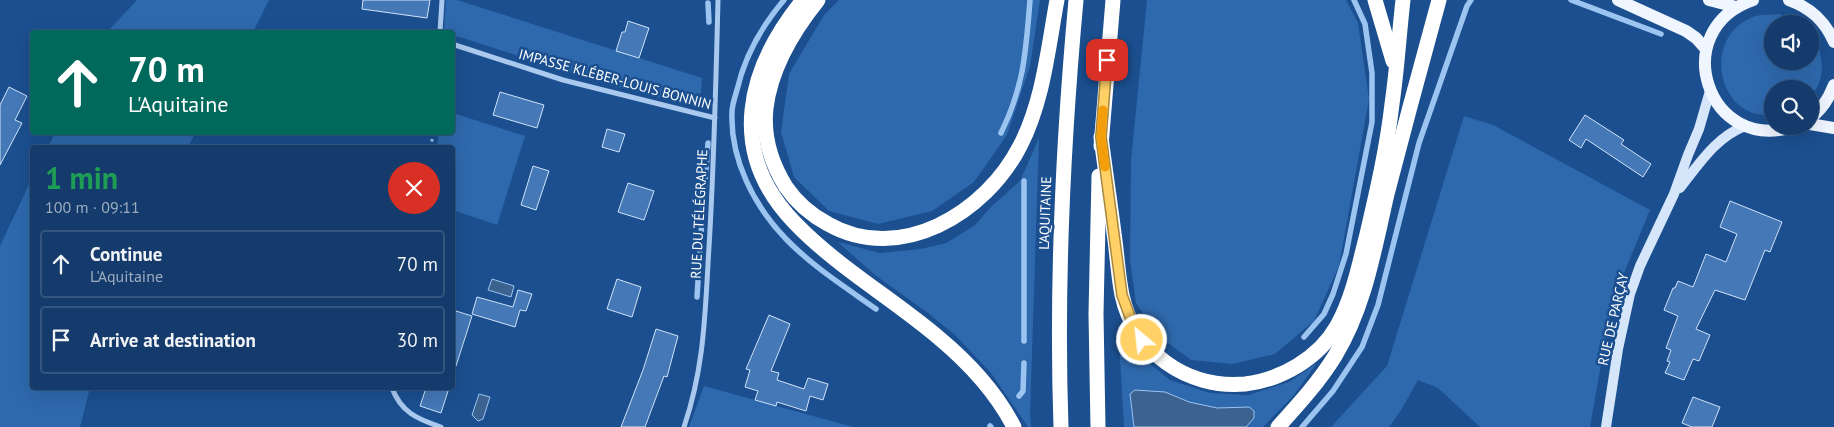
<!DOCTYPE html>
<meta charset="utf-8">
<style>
:root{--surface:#143b6b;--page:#214673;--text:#f1f3f6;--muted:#9dadc1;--line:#33557e}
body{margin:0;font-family:"PT Sans",sans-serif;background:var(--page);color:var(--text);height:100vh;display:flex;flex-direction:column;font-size:19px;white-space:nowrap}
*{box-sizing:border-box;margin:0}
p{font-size:16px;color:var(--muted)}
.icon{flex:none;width:28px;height:28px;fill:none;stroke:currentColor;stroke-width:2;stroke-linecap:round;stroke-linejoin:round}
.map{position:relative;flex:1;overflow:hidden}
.sheet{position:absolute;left:30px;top:145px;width:425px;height:245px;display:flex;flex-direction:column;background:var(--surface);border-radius:5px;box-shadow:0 5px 20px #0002,0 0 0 1px var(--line)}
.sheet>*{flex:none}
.hud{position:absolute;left:30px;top:30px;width:425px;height:105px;border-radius:5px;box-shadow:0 5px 20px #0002,0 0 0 1px var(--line);background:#00695c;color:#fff;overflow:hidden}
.fabs{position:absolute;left:1764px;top:15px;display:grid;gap:10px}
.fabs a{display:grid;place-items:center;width:55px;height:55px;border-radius:50%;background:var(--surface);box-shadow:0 5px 20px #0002,0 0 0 1px var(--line);font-size:25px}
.pin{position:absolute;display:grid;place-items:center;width:42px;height:42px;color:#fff;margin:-21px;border-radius:10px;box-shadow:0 2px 8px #0006}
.me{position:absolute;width:55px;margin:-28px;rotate:332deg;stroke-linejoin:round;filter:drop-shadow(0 0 4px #0008)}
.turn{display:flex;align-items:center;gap:18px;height:105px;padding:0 15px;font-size:22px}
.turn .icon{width:65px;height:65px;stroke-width:2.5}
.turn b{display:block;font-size:35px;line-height:42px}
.round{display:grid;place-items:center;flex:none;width:52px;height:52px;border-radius:26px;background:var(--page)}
.overview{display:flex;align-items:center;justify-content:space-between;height:85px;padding:0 15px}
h1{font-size:30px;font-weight:800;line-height:38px;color:#1e9e55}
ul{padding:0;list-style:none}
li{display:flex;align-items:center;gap:15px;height:68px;margin:0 10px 8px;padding:0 5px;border:2px solid var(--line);border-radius:5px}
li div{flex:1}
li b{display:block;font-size:19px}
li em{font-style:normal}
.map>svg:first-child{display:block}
</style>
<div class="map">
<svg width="1834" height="427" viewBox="0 0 1834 427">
<rect width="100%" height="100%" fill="#1b4f8f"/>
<g fill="#2e69ad">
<path d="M137,0H269L253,32H107Z"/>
<path d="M446,0H457L702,78L701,93L692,99L677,100L655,97L600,82L453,35L452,32H447L444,29Z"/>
<path d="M839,0H1040L1030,66L1007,135L974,182L932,211L878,224L829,211L794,177L781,132L789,74L824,15Z"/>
<path d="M1147,0H1346L1358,23L1369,99L1339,266L1314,321L1275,354L1232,364L1191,360L1157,335L1136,303L1130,260L1131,160Z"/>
<path d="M1779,14L1801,24H1772V61H1810V33C1821,46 1825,67 1819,83C1817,88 1813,93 1810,97V89H1772V115C1716,120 1700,34 1756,16C1762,14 1772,15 1779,14Z"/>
<path d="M453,113L525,136L497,225L453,210L452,148L437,147L439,133L452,132Z"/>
<path d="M1464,116L1493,125L1650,210L1612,302L1590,427H1480L1438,388L1418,380L1400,412L1389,427H1331L1387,366Z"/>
<path d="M55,133V132L195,133L188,147H48Z"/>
<path d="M1039,138L1030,415L1031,427H1028L991,373L955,335L928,313L875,275L838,242L880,253L921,249L946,243L974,226L991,207L1020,181Z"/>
<path d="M32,178V388H90L80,427H0V246Z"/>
<path d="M1118,325L1139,355L1170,380L1210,393L1248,395L1289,382L1317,363L1294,395L1263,427H1124Z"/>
<path d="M704,386L853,427H689Z"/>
</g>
<g fill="#3c6290" stroke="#9cc4f0">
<path d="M492,279L514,286L511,297L488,290Z"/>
<path d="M1135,390L1165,392L1189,402L1217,408L1249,407L1254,411V418L1246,427H1134L1130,394Z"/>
<path d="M479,394L490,397L483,419L478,421L472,415Z"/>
</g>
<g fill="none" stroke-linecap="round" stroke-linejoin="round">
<g stroke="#9cc4f0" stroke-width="5.5">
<path d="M784,0C761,27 745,55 737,90C735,97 732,105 732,112C730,159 754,206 786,239C812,266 845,287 876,309"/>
<path d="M1571,0L1661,34"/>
<path d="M708,3L709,22"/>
<path d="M1001,133C1024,87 1026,50 1030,0"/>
<path d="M1024,181V341"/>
<path d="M701,233L708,143"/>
<path d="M697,297L700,250"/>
<path d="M1304,337L1324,314L1333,294L1346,254L1372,122V73L1365,24L1354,0"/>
<path d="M1019,396L1023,391L1024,363"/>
<path d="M990,426L991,427"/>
<path d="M1302,427L1333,391L1362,347L1378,305L1419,143L1467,6L1471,0"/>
</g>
</g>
<g fill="#4478b7" stroke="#cfe3fa">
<path d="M363,0H430L427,18L362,9Z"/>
<path d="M628,21L649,28L639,58L616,51L622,32H625Z"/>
<path d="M9,87L27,96L15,120L22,123L0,165V105Z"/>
<path d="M500,92L544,105L537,128L493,115Z"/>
<path d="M1585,115L1624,140L1621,144L1651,164L1643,177L1586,139L1581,148L1569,140Z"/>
<path d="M607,129L625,134L619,152L602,147Z"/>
<path d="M533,166L549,171L536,210L521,205Z"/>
<path d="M628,183L654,191L644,220L618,212Z"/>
<path d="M1730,201L1782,222L1770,252L1765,250L1745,300L1715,290L1696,329L1710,335L1699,361L1693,359L1684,380L1665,373L1670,362L1667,361L1671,350L1666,348L1678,316L1664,310L1673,288H1675L1678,281L1693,287L1706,254L1726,262L1737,234L1720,227Z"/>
<path d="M617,279L641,287L632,317L607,309Z"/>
<path d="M518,290L532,294L526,311L520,310L515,327L472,314L477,297L513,307Z"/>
<path d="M456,311L472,316L456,366L452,365V321Z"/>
<path d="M769,315L790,324L771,371L779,373L777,380L804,389L808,378L828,384L823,400L810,396L806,411L777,402L776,406L755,400L758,391L745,387L750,370L746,369Z"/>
<path d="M656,329L678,336L667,377L664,376L645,427H621L643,370Z"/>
<path d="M426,388H449L441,413L420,406Z"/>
<path d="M1693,397L1720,407L1712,427H1692L1682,423Z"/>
</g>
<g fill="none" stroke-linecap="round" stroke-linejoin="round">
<path stroke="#a9c9ee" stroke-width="3" stroke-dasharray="2.5 4" stroke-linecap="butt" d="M431,148L433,132"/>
<g stroke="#a9c9ee" stroke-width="5">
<path d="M440,32L442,0"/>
<path d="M452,44L563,80L715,118"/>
<path d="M392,388C401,412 417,419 441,427"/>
<path d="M684,427C705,365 705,311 709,247C714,165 716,82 718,0"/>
</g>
<g stroke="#d6e6fa" stroke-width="10">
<path d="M1680,188C1699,164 1716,137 1745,126"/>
<path d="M1606,427L1618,349L1630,294L1640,266L1674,194L1688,155L1699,129L1710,91"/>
</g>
<g stroke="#f0f6ff" stroke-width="12">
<path d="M1618,0L1686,31L1696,38L1706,49"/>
<path d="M1709,0L1736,7"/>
<path d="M1753,0C1666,30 1708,156 1795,126"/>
<path d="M1789,0C1811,8 1825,21 1834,42"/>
<path d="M1810,118C1822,110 1829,98 1834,85"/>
<path d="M1810,124L1834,128"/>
</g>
<g stroke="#fff" stroke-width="15">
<path d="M803,0C747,69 726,151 794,222C837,267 892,298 939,338C969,363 996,392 1014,427"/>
<path d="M818,0C793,31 771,67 766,108C763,136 771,163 786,187C797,203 811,215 828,224C900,265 986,213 1020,146C1043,102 1048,49 1057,0"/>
<path d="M1375,0L1393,61"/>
<path d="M1101,137C1105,169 1110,201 1114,233C1117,253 1118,275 1122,295C1134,352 1187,389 1245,384C1281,380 1319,358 1337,326C1353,297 1359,265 1367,234C1377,191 1387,148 1392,104C1397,70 1399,35 1403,0"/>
<path d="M1101,146L1113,0"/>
<path d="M1061,427C1056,284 1063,142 1076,0"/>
<path d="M1098,427L1096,314L1099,176"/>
<path d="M1278,427C1298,405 1319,382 1335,356C1365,307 1374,250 1387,194C1404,129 1421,65 1439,0"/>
</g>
</g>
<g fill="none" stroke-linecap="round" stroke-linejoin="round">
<defs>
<path id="route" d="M1107,60L1101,137L1122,295L1133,325L1142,340"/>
</defs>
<use href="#route" stroke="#a68842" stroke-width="12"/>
<use href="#route" stroke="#ffd166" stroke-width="9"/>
<path stroke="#f59e0b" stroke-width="9" d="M1103,110L1101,137L1105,167"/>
</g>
<g text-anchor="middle" stroke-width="5" stroke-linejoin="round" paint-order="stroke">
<g font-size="14" fill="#fff" stroke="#1b4f8f">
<text transform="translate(615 79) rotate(15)" y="5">IMPASSE KLÉBER-LOUIS BONNIN</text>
<text transform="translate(1045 213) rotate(-88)" y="5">L'AQUITAINE</text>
<text transform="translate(699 214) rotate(-87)" y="5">RUE DU TÉLÉGRAPHE</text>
<text transform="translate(1613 319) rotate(-77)" y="5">RUE DE PARÇAY</text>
</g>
</g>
</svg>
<div class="fabs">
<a><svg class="icon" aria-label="sound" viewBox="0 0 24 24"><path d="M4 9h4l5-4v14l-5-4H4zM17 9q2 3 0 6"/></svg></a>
<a><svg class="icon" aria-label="search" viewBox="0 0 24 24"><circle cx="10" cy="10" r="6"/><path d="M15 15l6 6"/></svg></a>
</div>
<div class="pin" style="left:1107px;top:60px;background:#d93025"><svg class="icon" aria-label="arrive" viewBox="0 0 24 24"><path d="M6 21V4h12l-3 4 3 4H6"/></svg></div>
<svg class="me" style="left:1142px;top:340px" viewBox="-20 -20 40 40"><circle r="17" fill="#ffd166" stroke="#fff" stroke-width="3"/><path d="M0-11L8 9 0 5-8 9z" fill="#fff"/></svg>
<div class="hud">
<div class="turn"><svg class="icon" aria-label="ahead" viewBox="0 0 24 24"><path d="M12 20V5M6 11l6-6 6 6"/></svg><div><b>70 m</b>L'Aquitaine</div></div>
</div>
<section class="sheet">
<div class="overview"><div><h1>1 min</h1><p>100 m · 09:11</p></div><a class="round" style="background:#d93025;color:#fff"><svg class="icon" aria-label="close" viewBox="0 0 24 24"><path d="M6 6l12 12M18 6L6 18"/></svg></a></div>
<ul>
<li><svg class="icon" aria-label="ahead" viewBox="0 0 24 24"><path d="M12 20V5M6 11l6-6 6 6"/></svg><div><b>Continue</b><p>L'Aquitaine</p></div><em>70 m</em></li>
<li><svg class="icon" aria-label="arrive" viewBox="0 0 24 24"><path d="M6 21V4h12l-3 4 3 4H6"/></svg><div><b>Arrive at destination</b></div><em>30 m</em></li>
</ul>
</section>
</div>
